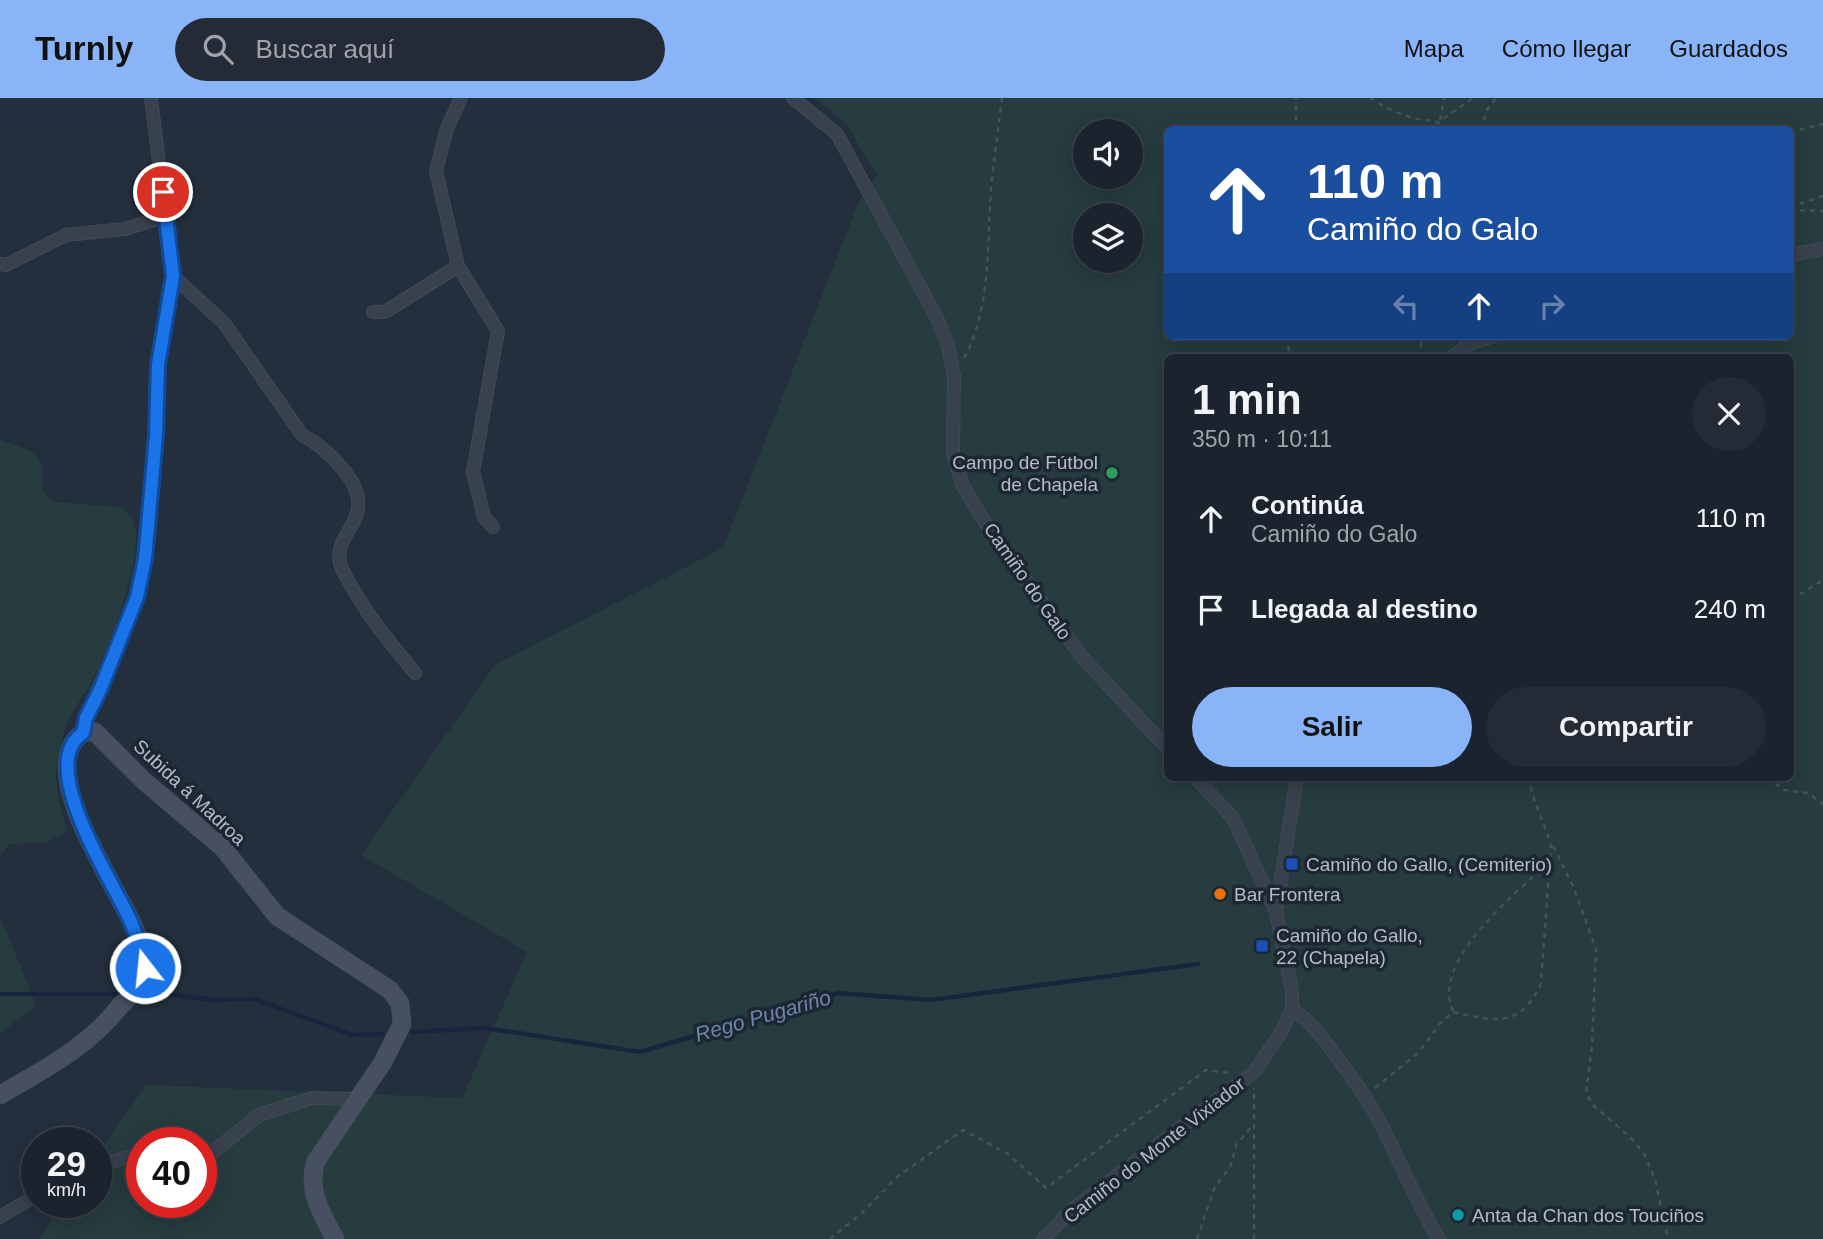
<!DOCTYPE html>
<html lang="es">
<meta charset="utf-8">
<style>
:root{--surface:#1b232e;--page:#242b36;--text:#f1f3f6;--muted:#a0a4aa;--line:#39404a;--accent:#8ab4f8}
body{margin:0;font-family:Arial,sans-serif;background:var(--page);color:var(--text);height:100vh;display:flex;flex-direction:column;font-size:26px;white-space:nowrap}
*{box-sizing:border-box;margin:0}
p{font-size:23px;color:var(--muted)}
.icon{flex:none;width:38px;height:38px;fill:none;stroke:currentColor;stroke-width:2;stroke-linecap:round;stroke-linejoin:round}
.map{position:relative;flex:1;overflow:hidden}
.drawer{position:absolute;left:1164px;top:256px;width:630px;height:427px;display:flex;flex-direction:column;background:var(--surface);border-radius:10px;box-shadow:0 4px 18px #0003,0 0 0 2px var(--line)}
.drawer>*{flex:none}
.hud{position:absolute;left:1164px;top:28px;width:630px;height:214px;border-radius:10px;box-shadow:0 4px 18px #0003,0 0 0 2px var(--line);background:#1a4fa0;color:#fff;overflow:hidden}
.tools{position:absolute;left:1073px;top:21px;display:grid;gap:14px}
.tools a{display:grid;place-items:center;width:70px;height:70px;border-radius:50%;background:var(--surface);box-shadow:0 4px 18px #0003,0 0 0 2px var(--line);font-size:35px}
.speed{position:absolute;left:21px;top:1029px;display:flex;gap:14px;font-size:35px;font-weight:700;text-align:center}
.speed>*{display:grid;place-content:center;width:91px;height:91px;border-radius:50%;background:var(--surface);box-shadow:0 4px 18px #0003,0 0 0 2px var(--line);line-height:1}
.speed small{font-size:18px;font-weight:400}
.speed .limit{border:10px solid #d22;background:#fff;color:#111}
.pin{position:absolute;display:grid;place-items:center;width:60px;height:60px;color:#fff;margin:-30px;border:4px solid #fff;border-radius:50%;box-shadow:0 2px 7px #0007}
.me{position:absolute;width:77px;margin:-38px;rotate:344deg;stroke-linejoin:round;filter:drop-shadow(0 0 5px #0008)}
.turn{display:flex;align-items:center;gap:24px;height:147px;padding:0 28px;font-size:32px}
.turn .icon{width:91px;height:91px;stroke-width:2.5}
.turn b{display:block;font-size:49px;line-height:60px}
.lanes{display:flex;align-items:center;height:66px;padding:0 28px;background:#0003;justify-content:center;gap:35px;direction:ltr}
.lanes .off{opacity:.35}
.round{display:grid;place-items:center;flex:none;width:74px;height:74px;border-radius:37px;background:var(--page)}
.headline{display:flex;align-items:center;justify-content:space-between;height:119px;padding:0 28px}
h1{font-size:42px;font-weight:700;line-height:52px}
.primary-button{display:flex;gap:14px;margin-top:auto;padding:14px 28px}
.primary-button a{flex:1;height:80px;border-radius:42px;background:var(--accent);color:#111;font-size:28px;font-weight:700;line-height:80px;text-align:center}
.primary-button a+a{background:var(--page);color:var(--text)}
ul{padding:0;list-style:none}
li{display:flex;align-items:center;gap:21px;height:91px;padding:0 28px}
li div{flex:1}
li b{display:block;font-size:26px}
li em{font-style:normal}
header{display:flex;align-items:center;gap:42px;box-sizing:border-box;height:98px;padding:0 35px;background:var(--accent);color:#111}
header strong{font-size:33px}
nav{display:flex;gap:38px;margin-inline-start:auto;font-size:24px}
.search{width:490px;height:63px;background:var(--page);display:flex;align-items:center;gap:18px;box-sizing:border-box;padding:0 24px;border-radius:38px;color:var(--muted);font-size:26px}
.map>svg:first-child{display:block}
</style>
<header>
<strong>Turnly</strong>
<div class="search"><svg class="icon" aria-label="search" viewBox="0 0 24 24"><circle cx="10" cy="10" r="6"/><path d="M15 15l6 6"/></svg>Buscar aquí</div>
<nav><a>Mapa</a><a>Cómo llegar</a><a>Guardados</a></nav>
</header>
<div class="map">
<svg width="1823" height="1141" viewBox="0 0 1823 1141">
<rect width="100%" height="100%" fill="#242f3e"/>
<g fill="#263c3f" fill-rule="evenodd">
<path d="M816,0H1823V1141H39L64,1104H96V1059L146,987L462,1000L527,854L361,757L495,567L723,450L859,103L877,77L846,26ZM1167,32H1790V238H1167ZM1085,33H1130V79H1085ZM1085,117H1130V163H1085ZM1167,259H1790V679H1167ZM142,1045H201V1104H142Z"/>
<path d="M0,342C10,346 24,349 33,355C53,369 30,391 55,404L120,409C127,414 134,420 135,429C142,466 109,549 92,583C83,601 69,614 64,634C60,648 55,668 56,682C58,699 63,717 66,734L48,744L9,746L0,758Z"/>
<path d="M0,818L36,907L0,936Z"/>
</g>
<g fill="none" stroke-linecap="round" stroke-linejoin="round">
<g stroke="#17263c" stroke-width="4.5">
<path d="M149,894L214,902L255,901L352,937L382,936"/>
<path d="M0,896H117"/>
<path d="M412,934L485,930L640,954L838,895L931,902L1198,866"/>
</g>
<defs>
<g id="street">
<path d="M461,0L447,30L436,73L458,168L498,233L473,374L484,419L493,429"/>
<path d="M793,0L837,36L937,220L948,248L954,278L953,356L963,388L991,434L1082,559L1167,650"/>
<path d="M1790,157L1823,151"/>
<path d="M0,166L6,167L66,137L125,131L166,118"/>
<path d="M173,178L224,225L302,337C325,349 366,385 357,415C352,433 336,444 340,465C341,471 346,478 349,484C367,517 391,546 415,575"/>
<path d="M373,214H385L458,168"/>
<path d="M1452,259L1471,245L1495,238"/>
<path d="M83,635L86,620L100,592L137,499L144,461L156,338L158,266L173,178L151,0"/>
<path d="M1195,679L1233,720L1276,814"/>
<path d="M1292,912C1311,922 1323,941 1336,958C1352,980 1368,1001 1381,1026C1400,1064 1416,1104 1439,1141"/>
<path d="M201,1054L212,1055L259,1017L312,1000L358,1001"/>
<path d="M96,1068L142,1055"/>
<path d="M0,1119L37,1097"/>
<path d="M1043,1141L1075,1109L1254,974L1280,936L1292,912V893L1276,814L1297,679"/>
</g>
<path id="secondary" d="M0,997C31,979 63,962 90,939C101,930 111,919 120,908C130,899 141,887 144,874C148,858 137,837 131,823C113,784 47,686 73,645C78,637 86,632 95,634L144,683L223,750L277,818L390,892L400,905L402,926L383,964L316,1063C306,1091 322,1116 335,1141"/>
</defs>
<use href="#street" stroke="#414a57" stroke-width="14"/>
<use href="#secondary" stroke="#414a57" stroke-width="19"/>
<g stroke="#3f5557" stroke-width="2.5" stroke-dasharray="5 5" stroke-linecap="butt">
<path d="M1370,0C1383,8 1398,16 1413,20C1429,24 1437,20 1451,32"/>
<path d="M1296,32V0"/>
<path d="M1427,32L1473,0"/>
<path d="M1442,32L1440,23L1444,0"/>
<path d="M1481,32L1487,12L1496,0"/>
<path d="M1790,34L1823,26"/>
<path d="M1790,109L1823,98"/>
<path d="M1790,112L1823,113"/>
<path d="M1288,238L1289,259"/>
<path d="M1418,259L1423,238"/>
<path d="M964,260C993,209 986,137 992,80C995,53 999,27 1002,0"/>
<path d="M1790,499L1799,497L1823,482"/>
<path d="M1768,679L1783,692L1808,695L1823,706"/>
<path d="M1553,748L1573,788L1596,851L1592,948L1586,995L1593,1007L1631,1040L1645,1057L1656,1085L1668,1141"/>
<path d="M1453,913C1430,862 1517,795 1550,763"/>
<path d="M1375,990L1418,955L1442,923L1453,914C1496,923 1519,931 1541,886L1551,746L1532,695L1529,679"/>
<path d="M830,1141L863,1114L897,1079L963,1032L1008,1056L1046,1090L1206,972L1229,975"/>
<path d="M1197,1141L1214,1091L1231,1067L1236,1047L1253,1027"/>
<path d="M1254,1141V990"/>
</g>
<use href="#street" stroke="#38414e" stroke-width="12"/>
<use href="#secondary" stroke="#465061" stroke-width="18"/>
</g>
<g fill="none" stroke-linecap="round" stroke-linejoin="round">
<defs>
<path id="route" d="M145,870C143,854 137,839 131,824C115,786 34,667 83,635L86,620L100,592L137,499L145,461L156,338L158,267L173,178L163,94"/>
</defs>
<use href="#route" stroke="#114b97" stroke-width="18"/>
<use href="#route" stroke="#1a73e8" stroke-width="12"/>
</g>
<circle fill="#2e9e5b" stroke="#1d2633" stroke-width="2.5" cx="1112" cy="375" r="7"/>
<g fill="#1a4fb4" stroke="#1d2633" stroke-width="2.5">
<rect x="1285" y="759" width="14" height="14" rx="3.5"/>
<rect x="1255" y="841" width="14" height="14" rx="3.5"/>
</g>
<circle fill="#e8710a" stroke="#1d2633" stroke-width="2.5" cx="1220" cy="796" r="7"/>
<circle fill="#0f9aa8" stroke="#1d2633" stroke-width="2.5" cx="1458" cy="1117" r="7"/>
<g text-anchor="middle" stroke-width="7" stroke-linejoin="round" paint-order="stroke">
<g font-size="19" fill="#b4bcc9" stroke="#1d2633" text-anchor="start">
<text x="1098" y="371" text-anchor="end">Campo de Fútbol<tspan x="1098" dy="22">de Chapela</tspan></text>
<text x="1306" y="773">Camiño do Gallo, (Cemiterio)</text>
<text x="1234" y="803">Bar Frontera</text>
<text x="1276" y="844">Camiño do Gallo,<tspan x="1276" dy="22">22 (Chapela)</tspan></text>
<text x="1472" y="1124">Anta da Chan dos Touciños</text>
</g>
<g font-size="19" fill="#b4bcc9" stroke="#1d2633">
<text transform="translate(1028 483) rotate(55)" y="7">Camiño do Galo</text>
<text transform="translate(190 694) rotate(43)" y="7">Subida á Madroa</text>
<text transform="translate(1154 1052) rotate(-38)" y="7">Camiño do Monte Vixiador</text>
</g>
<g font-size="21" font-style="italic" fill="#6d86a8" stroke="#1d2633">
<text transform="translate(763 918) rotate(-16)" y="7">Rego Pugariño</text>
</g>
</g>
</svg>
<div class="tools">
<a><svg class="icon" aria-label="sound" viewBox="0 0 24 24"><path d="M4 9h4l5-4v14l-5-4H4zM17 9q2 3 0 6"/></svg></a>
<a><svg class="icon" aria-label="layers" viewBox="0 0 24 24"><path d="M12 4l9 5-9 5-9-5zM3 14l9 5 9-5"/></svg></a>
</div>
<div class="speed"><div>29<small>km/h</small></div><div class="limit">40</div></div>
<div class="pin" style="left:163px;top:94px;background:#d93025"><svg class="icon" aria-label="arrive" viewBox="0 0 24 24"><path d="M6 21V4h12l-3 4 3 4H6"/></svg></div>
<svg class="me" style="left:145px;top:870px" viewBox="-20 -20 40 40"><circle r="17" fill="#1a73e8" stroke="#fff" stroke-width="3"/><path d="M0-11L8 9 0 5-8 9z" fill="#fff"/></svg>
<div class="hud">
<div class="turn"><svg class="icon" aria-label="ahead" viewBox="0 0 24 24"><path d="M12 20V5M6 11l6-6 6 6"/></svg><div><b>110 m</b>Camiño do Galo</div></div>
<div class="lanes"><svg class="icon off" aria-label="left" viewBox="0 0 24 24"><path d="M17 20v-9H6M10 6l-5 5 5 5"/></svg><svg class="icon" aria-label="ahead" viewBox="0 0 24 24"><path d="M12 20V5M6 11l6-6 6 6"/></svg><svg class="icon off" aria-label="right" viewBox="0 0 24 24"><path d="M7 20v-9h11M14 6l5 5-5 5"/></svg></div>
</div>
<section class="drawer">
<div class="headline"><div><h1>1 min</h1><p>350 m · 10:11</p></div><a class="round"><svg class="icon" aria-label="close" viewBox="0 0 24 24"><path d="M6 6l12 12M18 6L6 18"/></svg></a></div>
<ul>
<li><svg class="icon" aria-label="ahead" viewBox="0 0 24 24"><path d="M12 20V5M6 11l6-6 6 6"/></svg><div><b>Continúa</b><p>Camiño do Galo</p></div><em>110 m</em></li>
<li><svg class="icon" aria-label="arrive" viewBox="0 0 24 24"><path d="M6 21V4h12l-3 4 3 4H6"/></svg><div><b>Llegada al destino</b></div><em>240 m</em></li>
</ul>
<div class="primary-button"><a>Salir</a><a>Compartir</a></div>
</section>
</div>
